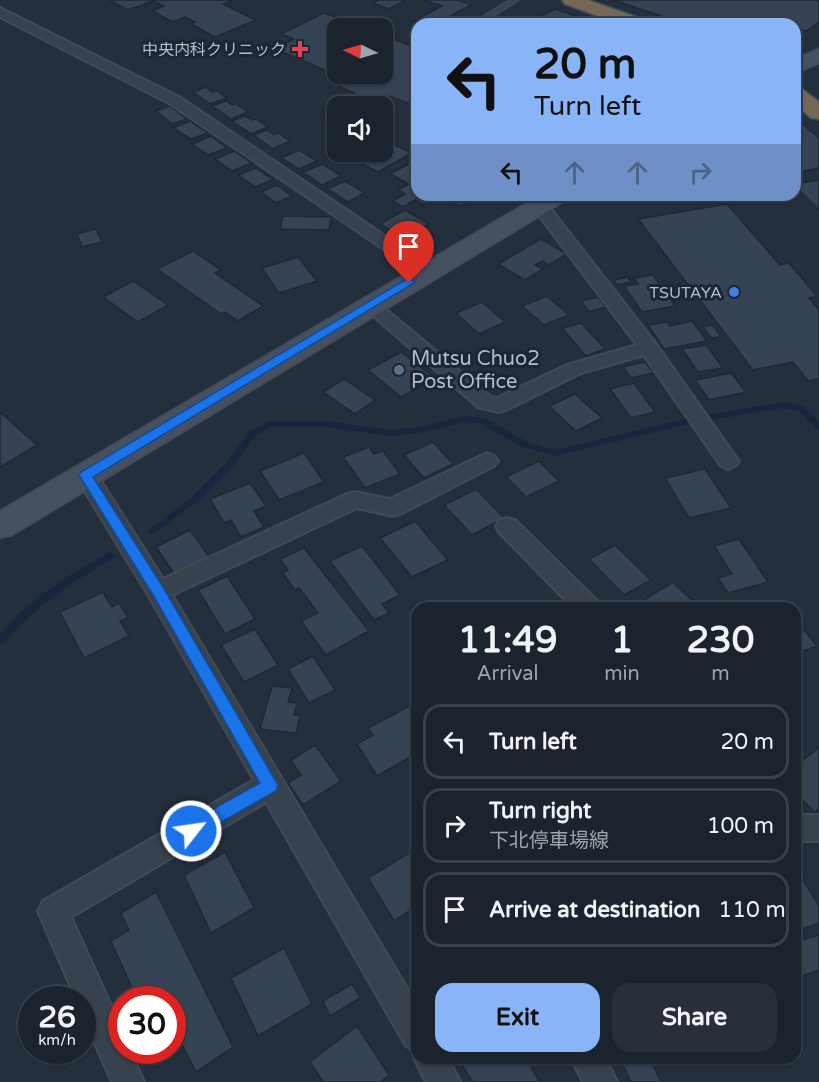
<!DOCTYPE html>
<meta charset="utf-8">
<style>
:root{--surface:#1b232e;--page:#282f3a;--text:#f1f3f6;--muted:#a0a4aa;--line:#39404a;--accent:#8ab4f8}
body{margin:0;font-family:"Varela Round","Noto Sans JP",sans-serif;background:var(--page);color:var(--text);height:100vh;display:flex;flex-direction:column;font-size:22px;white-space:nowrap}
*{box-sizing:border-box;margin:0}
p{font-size:20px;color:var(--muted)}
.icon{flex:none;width:33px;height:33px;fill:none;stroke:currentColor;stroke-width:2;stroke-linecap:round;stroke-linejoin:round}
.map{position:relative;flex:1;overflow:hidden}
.panel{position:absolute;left:411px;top:602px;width:390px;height:462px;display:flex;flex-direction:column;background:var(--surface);border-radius:18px;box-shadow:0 2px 4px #0004,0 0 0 2px var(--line)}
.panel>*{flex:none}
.guide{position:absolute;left:411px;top:18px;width:390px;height:183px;border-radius:18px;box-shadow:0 2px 4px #0004,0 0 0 2px var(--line);background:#8ab4f8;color:#111;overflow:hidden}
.needle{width:39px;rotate:275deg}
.controls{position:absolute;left:327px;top:18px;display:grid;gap:12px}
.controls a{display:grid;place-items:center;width:66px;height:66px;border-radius:12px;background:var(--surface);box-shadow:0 2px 4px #0004,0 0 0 2px var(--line);font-size:30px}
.speed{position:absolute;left:18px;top:986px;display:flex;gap:12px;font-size:30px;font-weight:700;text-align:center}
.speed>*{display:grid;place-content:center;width:78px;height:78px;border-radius:50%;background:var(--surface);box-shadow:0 2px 4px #0004,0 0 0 2px var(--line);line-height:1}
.speed small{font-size:15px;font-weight:400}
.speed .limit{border:9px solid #d22;background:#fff;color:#111}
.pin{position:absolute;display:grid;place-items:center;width:51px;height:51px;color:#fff;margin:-62px -26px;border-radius:50% 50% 50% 0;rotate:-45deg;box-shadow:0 0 6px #0007}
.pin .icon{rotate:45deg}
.me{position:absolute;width:66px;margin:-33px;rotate:60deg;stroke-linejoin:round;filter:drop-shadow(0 0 4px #0008)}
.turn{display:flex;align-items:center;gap:21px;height:126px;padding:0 24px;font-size:27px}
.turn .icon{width:78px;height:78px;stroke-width:2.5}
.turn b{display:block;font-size:42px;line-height:51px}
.lanes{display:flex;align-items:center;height:57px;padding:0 24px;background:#0003;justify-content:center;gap:30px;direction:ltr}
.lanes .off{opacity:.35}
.eta{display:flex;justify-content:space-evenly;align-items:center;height:102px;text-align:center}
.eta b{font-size:36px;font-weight:800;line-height:42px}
.primary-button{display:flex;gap:12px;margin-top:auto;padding:12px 24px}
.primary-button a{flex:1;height:69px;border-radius:18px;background:var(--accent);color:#111;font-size:24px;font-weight:800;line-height:69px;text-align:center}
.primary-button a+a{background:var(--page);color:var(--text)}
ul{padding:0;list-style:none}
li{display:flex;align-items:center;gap:18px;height:75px;margin:0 12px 9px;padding:0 12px;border:3px solid var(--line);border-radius:18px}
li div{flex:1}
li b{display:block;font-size:22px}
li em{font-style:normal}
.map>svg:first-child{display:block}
</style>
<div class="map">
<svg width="819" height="1082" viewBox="0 0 819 1082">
<rect width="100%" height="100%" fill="#242f3e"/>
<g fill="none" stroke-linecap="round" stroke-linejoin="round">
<g fill="#17263c" fill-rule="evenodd">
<path d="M783,402L803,406L819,421V429L816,428L798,410L783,408L692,423L556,456L523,447L493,431L483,424L465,422L425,432L391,436L324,427H271L255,436L234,465L199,500L155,533H149L148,531L193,496L228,461L249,432L270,421H324L391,430L425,426L465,416L485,418L529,443L556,450L692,417Z"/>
<path d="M110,552L113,554L115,556L113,558C70,584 37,605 3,644L0,645V634L22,611L48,590L75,572Z"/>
</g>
</g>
<g fill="#364354" stroke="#1f2835" stroke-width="1.5">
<path d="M109,0H234L223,4L256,20L215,37L191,24L195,22L185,17L173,22L152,11L164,6L153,1L128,10Z"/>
<path d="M378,0H406L389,9L373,3Z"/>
<path d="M423,0H458L471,5L436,24L412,22L442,6Z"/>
<path d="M613,0H816L819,1V22L806,31L795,30V24H686Z"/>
<path d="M555,9L584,19L575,24H525Z"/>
<path d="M324,13L366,28H338V74H382V35L417,48V100L410,104L390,96L372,106H338V118L322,111L354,93L336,85L347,79L275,49L294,39L281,34Z"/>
<path d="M206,87L212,92L216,90L227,98L210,104L193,92Z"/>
<path d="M226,101L232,105L236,104L248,112L231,119L212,106Z"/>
<path d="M170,106L187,119L172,124L156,111Z"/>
<path d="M245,116L252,120L256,119L268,127L251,134L232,121Z"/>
<path d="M190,121L208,133L191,139L173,128Z"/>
<path d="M795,121H799L819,138V168L798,172L795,171Z"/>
<path d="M267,130L274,135L278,133L290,141L273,149L253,135Z"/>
<path d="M211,136L227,148L208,155L192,144Z"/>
<path d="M395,145L412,153L378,172L360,163Z"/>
<path d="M299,150L317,161L299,169L281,158Z"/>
<path d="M234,151L252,163L232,171L215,159Z"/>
<path d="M342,152H376L350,166L332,157Z"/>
<path d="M417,159V195H480L460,206L439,195L423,205L415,200L403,207L392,201L405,194L398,190L409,184L390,174Z"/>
<path d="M323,164L341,176L322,185L303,172Z"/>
<path d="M256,168L273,180L255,187L238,175Z"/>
<path d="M819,180V210L795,186V184Z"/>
<path d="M345,181L365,193L348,202L327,189Z"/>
<path d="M277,185L292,196L276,203L261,192Z"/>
<path d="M727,204L780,265L789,263L817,296L809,298L819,310V379L808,381L793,362L753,370L638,219Z"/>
<path d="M405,210L429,224L405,238L380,224Z"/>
<path d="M283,216L331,217L329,230L280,229Z"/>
<path d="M96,229L102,242L82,247L77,234Z"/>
<path d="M541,239L567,254L549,265L543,261L535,265L543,269L525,280L498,264Z"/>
<path d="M193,251L221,270L215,273L263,306L238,321L225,312L221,314L157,269Z"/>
<path d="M298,257L317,281L279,293L262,268Z"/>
<path d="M653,275L675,306L642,312L624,286L638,284L634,278Z"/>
<path d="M628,277L631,282L617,285L614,280Z"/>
<path d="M133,281L168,305L138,322L103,297Z"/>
<path d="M547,296L569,315L544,325L522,306Z"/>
<path d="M598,297L606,307L589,312L581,301Z"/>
<path d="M482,302L505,322L479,334L456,313Z"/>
<path d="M692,321L707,341L664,349L648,325L667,322L670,326Z"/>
<path d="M581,323L605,349L586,356L562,328Z"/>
<path d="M713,325L721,337L711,338L703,327Z"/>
<path d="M706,345L723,368L698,372L682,349Z"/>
<path d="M401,352L435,378L401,397L368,370Z"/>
<path d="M645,362L654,373L631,378L623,367Z"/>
<path d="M731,373L746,392L709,400L695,380Z"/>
<path d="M344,379L375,400L355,414L323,392Z"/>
<path d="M634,383L655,412L631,418L610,389Z"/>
<path d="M575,394L602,418L576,431L549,406Z"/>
<path d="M0,412L37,445L0,467Z"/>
<path d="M433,442L453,464L424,478L404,455Z"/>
<path d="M369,447L374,454L383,451L400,474L365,488L343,457Z"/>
<path d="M304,453L324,482L279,500L260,471Z"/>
<path d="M539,461L559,481L526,497L506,477Z"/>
<path d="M705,469L731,508L689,518L665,478Z"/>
<path d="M250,483L266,506L254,511L264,527L241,537L231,520L224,523L210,499Z"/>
<path d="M476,489L504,518L472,535L444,505Z"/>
<path d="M415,521L448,560L412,577L380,538Z"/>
<path d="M190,530L210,558L175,575L156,547Z"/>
<path d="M739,539L768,582L728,593L718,578L732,574L714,546Z"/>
<path d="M615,545L651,580L624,595L589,559Z"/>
<path d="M362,546L400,595L382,604L389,613L374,620L330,561Z"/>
<path d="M304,548L369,631L326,655L301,621L318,613L299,588L295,590L282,572L288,570L280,559Z"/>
<path d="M227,576L255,619L225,634L198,590Z"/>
<path d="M673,582L700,608H631Z"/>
<path d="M103,592L112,607L119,603L128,618L120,621L129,636L84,658L60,612Z"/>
<path d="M795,619L817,646L795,654Z"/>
<path d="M255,629L278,665L244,682L221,645Z"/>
<path d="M313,656L335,690L309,703L288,669Z"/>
<path d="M272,686L292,688L288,702L297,703L294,715L300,716L296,733L260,729Z"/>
<path d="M417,702V753L377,776L357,744L373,735L368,728Z"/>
<path d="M315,745L341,781L303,805L288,783L301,775L291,760Z"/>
<path d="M819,747V808L815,812L795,793V767Z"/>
<path d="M417,848V906L394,921L368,878Z"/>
<path d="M225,852L254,908L211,933L184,875Z"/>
<path d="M795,870H797L819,906V923L795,932Z"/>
<path d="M156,892L233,1047L196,1072L182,1045L163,1057L159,1050H172V999H137L111,941L129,930L121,913Z"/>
<path d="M819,935V970L802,976L795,963V942Z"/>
<path d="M284,948L312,1004L258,1036L231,978Z"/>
<path d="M352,984L360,998L330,1016L323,1001Z"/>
<path d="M357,1026L389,1075L381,1082H323L310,1062Z"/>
<path d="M457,1058H539L541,1060L531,1068L540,1082H473Z"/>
<path d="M620,1058H650L661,1082H631Z"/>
</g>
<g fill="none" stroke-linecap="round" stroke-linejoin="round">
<defs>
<path id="lane" d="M510,0H518L480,24H472Z"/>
<g id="street">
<path d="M0,8L179,97L437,271L434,275H422L169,103L0,17Z"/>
<path d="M540,201L546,203L656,344L735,456L739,461L735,466L728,469L721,466L644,355L581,373L506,410L499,412L478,407L362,306L365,302H377L491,397L497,398L567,365L637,345L532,206Z"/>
<path d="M487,453L494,456L498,461L494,466L400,514L392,516L357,508L172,595L417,1005V1058H448L460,1082H426L414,1058L417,1051L406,1046L266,802L71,917L122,1030V1050H130L144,1082H112L82,1014V999H76L38,911L43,901L254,780L150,598L75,475L78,470L86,467L94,470L163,579L347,494L355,492L390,499Z"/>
<path d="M507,518L515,520L597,601L601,608H573L499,532L496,526L499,520Z"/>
<rect x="795" y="815" width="24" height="26"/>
<path d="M571,1058H605L617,1082H583Z"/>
</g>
<g id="secondary">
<path d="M819,49V63L795,73V59Z"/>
<path d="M541,195H570L566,200L12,535L0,538V511Z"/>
</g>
<g id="highway">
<path d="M562,0H588L645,20L647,24H620L565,4Z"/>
<path d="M795,87L802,89L819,102V119L811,118L795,104Z"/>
</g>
</defs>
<use href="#lane" stroke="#414a57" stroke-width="3"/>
<use href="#street" stroke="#414a57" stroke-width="4"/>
<use href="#secondary" stroke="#414a57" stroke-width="3"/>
<use href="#highway" stroke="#434c59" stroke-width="3"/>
<use href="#lane" fill="#38414e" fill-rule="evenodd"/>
<use href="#street" fill="#38414e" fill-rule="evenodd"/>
<use href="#secondary" fill="#465061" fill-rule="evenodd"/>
<use href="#highway" fill="#746855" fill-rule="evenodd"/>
</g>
<path fill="#1a73e8" stroke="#114b97" stroke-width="1.5" d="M405,280H413L414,283L93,477L163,587L278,785L276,791L191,839L185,837L183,831L185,825L260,783L153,595L79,475L81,472Z"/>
<path fill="#e0444e" stroke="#1d2633" stroke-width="2" d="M297 40h6v6h6v6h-6v6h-6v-6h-6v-6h6z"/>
<circle fill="#3f7fe0" stroke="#1d2633" stroke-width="2" cx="734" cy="292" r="6"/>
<circle fill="#5c6f8a" stroke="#1d2633" stroke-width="2" cx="399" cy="370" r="6"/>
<g text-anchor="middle" stroke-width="6" stroke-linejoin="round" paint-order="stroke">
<g font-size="16" fill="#b4bcc9" stroke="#1d2633" text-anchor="end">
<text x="286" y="55">中央内科クリニック</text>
<text x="722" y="298">TSUTAYA</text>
</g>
<g font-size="20" fill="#b4bcc9" stroke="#1d2633" text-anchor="start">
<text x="411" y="365">Mutsu Chuo2<tspan x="411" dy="23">Post Office</tspan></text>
</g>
</g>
</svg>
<div class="controls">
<a><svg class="needle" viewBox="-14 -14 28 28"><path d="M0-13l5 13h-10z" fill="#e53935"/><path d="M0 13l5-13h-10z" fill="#a0a4aa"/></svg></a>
<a><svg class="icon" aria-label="sound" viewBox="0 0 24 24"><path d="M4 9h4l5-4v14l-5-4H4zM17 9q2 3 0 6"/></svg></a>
</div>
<div class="speed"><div>26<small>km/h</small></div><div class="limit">30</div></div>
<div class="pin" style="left:409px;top:283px;background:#d93025"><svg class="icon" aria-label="arrive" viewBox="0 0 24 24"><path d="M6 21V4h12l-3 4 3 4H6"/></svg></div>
<svg class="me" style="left:191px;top:831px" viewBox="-20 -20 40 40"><circle r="17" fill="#1a73e8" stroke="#fff" stroke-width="3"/><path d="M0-11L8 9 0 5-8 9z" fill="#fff"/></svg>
<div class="guide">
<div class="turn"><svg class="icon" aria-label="left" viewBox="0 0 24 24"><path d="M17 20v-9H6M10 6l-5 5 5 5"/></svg><div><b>20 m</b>Turn left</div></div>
<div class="lanes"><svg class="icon" aria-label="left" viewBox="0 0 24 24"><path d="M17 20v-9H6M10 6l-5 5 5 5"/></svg><svg class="icon off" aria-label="ahead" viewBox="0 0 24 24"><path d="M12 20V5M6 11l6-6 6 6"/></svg><svg class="icon off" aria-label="ahead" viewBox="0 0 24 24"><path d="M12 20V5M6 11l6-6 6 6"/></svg><svg class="icon off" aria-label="right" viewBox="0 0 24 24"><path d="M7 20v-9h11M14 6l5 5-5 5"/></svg></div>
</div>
<section class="panel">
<div class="eta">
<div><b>11:49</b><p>Arrival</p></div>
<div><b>1</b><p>min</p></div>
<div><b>230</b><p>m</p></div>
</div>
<ul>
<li><svg class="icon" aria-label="left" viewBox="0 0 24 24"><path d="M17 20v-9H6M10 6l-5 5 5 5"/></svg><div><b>Turn left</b></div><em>20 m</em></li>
<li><svg class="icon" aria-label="right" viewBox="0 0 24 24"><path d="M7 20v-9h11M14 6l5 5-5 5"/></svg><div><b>Turn right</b><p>下北停車場線</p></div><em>100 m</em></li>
<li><svg class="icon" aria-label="arrive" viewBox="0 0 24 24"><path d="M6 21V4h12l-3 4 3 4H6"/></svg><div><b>Arrive at destination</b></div><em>110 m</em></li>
</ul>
<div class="primary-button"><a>Exit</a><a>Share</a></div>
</section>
</div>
